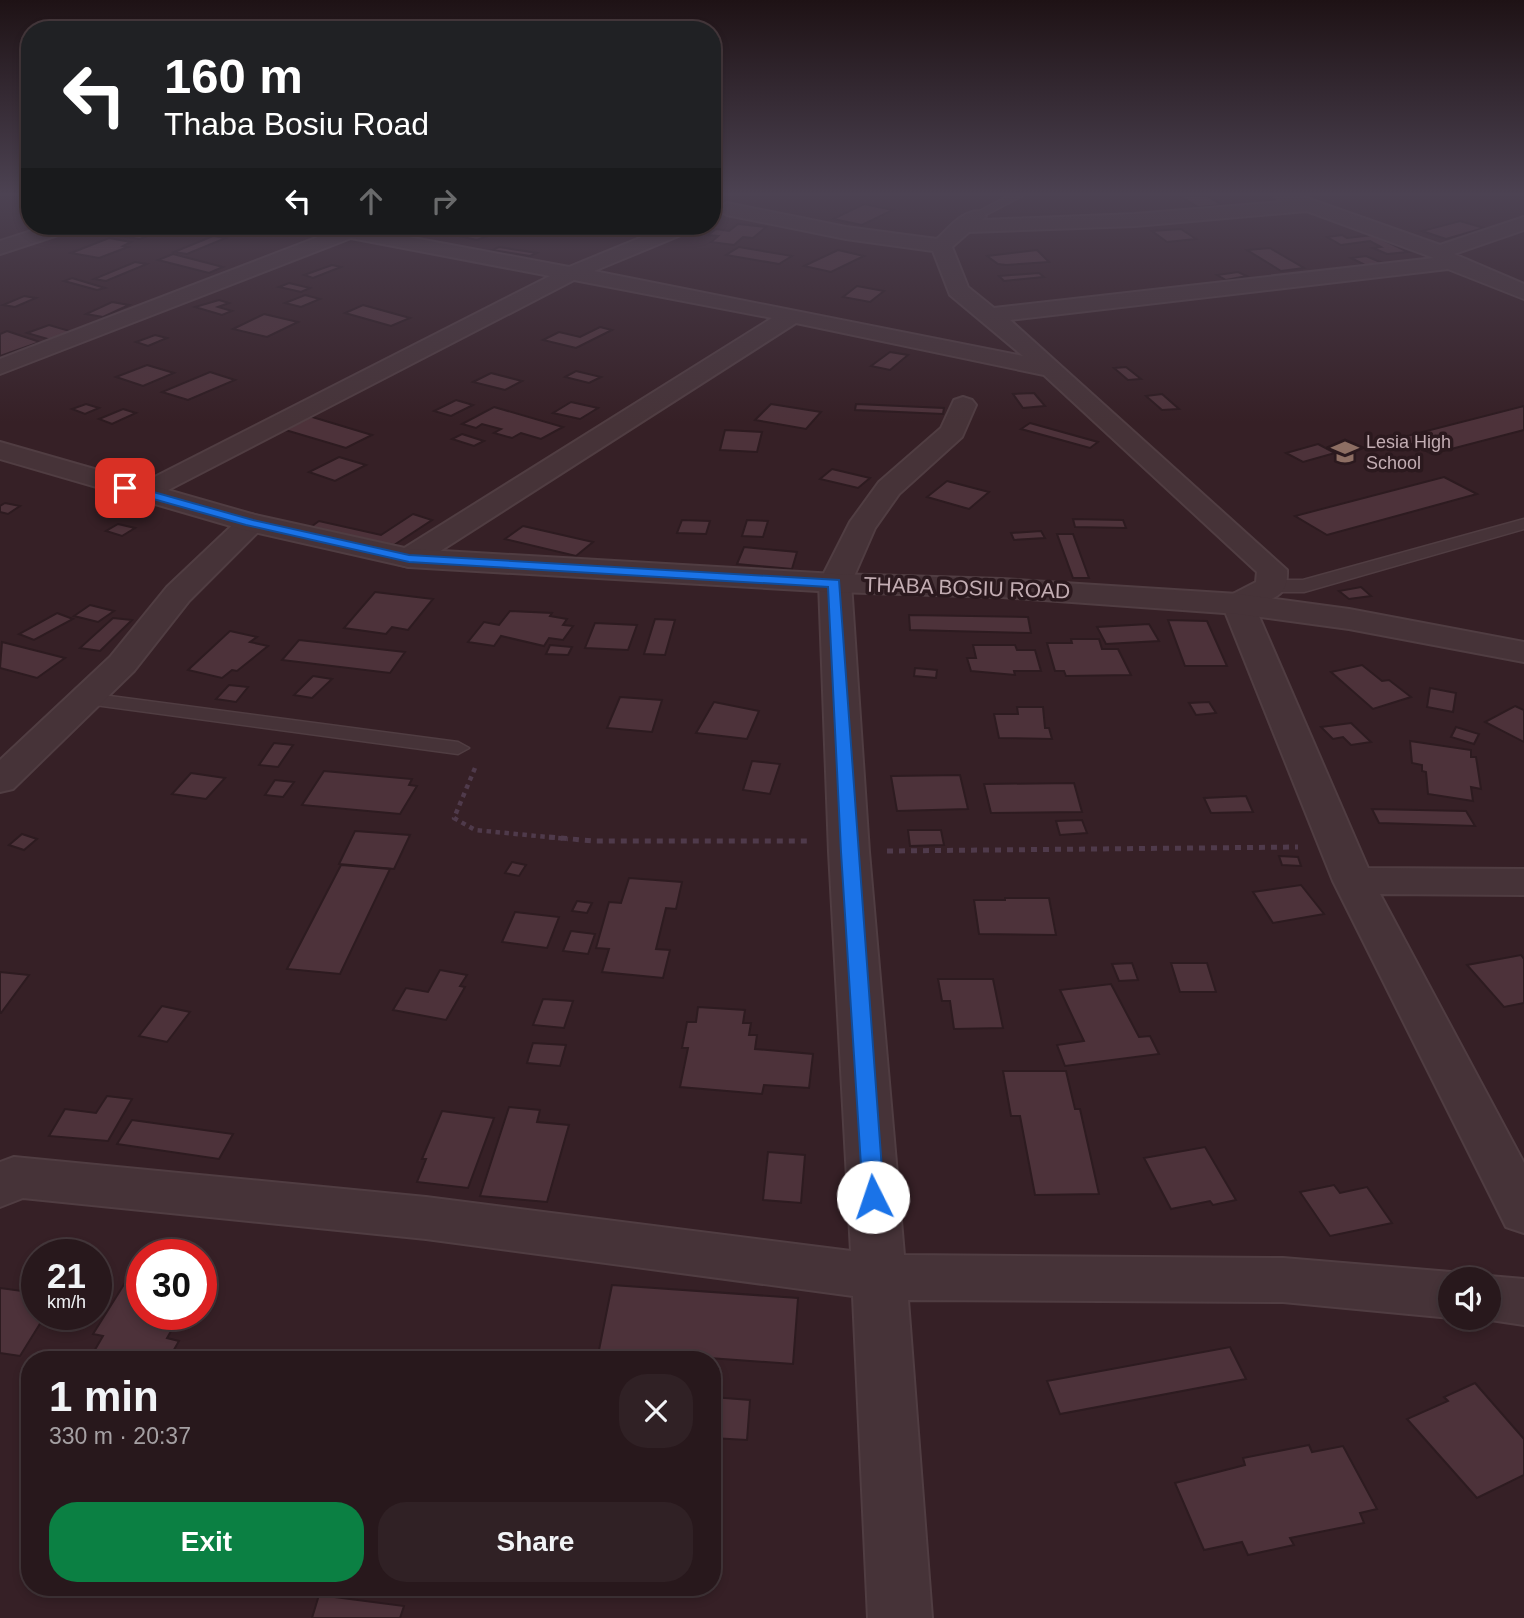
<!DOCTYPE html>
<meta charset="utf-8">
<style>
:root{--surface:#28181c;--page:#302125;--text:#f1f3f6;--muted:#a5a0a3;--line:#44373b;--accent:#0b8043}
body{margin:0;font-family:Arial,sans-serif;background:var(--page);color:var(--text);height:100vh;display:flex;flex-direction:column;font-size:26px;white-space:nowrap}
*{box-sizing:border-box;margin:0}
p{font-size:23px;color:var(--muted)}
.icon{flex:none;width:38px;height:38px;fill:none;stroke:currentColor;stroke-width:2;stroke-linecap:round;stroke-linejoin:round}
.map{position:relative;flex:1;overflow:hidden}
.sheet{position:absolute;left:21px;top:1351px;width:700px;height:245px;display:flex;flex-direction:column;background:var(--surface);border-radius:28px;box-shadow:0 4px 10px #0003,0 0 0 2px var(--line)}
.sheet>*{flex:none}
.hud{position:absolute;left:21px;top:21px;width:700px;height:214px;border-radius:28px;box-shadow:0 4px 10px #0003,0 0 0 2px var(--line);background:#202124;color:#fff;overflow:hidden}
.buttons{position:absolute;left:1438px;top:1267px;display:grid;gap:14px}
.buttons a{display:grid;place-items:center;width:63px;height:63px;border-radius:50%;background:var(--surface);box-shadow:0 4px 10px #0003,0 0 0 2px var(--line);font-size:35px}
.speed{position:absolute;left:21px;top:1239px;display:flex;gap:14px;font-size:35px;font-weight:700;text-align:center}
.speed>*{display:grid;place-content:center;width:91px;height:91px;border-radius:50%;background:var(--surface);box-shadow:0 4px 10px #0003,0 0 0 2px var(--line);line-height:1}
.speed small{font-size:18px;font-weight:400}
.speed .limit{border:10px solid #d22;background:#fff;color:#111}
.pin{position:absolute;display:grid;place-items:center;width:60px;height:60px;color:#fff;margin:-30px;border-radius:14px;box-shadow:0 4px 10px #0006}
.me{position:absolute;width:77px;margin:-38px;rotate:356deg;stroke-linejoin:round;filter:drop-shadow(0 0 5px #0008)}
.turn{display:flex;align-items:center;gap:24px;height:147px;padding:0 28px;font-size:32px}
.turn .icon{width:91px;height:91px;stroke-width:2.5}
.turn b{display:block;font-size:49px;line-height:60px}
.lanes{display:flex;align-items:center;height:66px;padding:0 28px;background:#0003;justify-content:center;gap:35px;direction:ltr}
.lanes .off{opacity:.35}
.round{display:grid;place-items:center;flex:none;width:74px;height:74px;border-radius:28px;background:var(--page)}
.overview{display:flex;align-items:center;justify-content:space-between;height:119px;padding:0 28px}
h1{font-size:42px;font-weight:700;line-height:52px}
.primary-button{display:flex;gap:14px;margin-top:auto;padding:14px 28px}
.primary-button a{flex:1;height:80px;border-radius:28px;background:var(--accent);color:#fff;font-size:28px;font-weight:700;line-height:80px;text-align:center}
.primary-button a+a{background:var(--page);color:var(--text)}
.map>svg:first-child{display:block}
</style>
<div class="map">
<svg width="1524" height="1618" viewBox="0 0 1524 1618">
<rect width="100%" height="100%" fill="#362026"/>
<g fill="#4d323a" stroke="#2d1b20" stroke-width="2">
<path d="M1180,196H1207L1222,205L1198,207Z"/>
<path d="M864,204L893,210L862,225L833,219Z"/>
<path d="M1460,221L1484,228L1446,239L1422,231Z"/>
<path d="M738,224L766,227L753,238L743,237L734,245L711,242L718,236L708,235L716,229L729,231Z"/>
<path d="M209,226H230L248,230L239,234Z"/>
<path d="M133,227L149,228L162,230L140,239L113,235Z"/>
<path d="M1181,229L1196,239L1167,242L1152,231Z"/>
<path d="M474,230L492,234L477,240L459,236Z"/>
<path d="M1342,235L1347,238L1373,235L1408,252L1387,254L1373,248L1381,247L1370,241L1341,245L1327,237Z"/>
<path d="M213,236L226,238L187,254L174,252Z"/>
<path d="M109,238L131,242L123,246L128,247L99,258L71,253Z"/>
<path d="M499,247L537,253L530,256L492,250Z"/>
<path d="M739,247L792,256L779,264L726,255Z"/>
<path d="M1270,248L1304,268L1281,271L1247,250Z"/>
<path d="M838,250L864,256L831,272L804,266Z"/>
<path d="M1037,250L1049,262L1006,265L998,264L987,256Z"/>
<path d="M173,254L223,267L209,273L158,260Z"/>
<path d="M1366,256L1385,264L1369,267L1351,258Z"/>
<path d="M135,262L147,264L106,281L94,279Z"/>
<path d="M332,265L341,267L313,278L304,275Z"/>
<path d="M1238,272L1247,276L1226,280L1217,275Z"/>
<path d="M1039,273L1044,277L1004,281L999,276Z"/>
<path d="M72,278L105,288L97,290L64,281Z"/>
<path d="M289,283L310,288L301,292L279,287Z"/>
<path d="M857,286L884,291L870,302L843,297Z"/>
<path d="M305,295L320,299L301,307L285,303Z"/>
<path d="M24,296L36,298L15,307L3,305Z"/>
<path d="M219,300L229,303L218,307L232,311L222,315L195,307Z"/>
<path d="M112,302L129,305L103,317L86,314Z"/>
<path d="M363,305L410,318L391,326L345,313Z"/>
<path d="M264,314L298,322L267,337L233,329Z"/>
<path d="M49,325L73,332L51,340L27,333Z"/>
<path d="M600,327L612,330L576,348L543,340L559,332L580,337Z"/>
<path d="M7,331L40,342L0,356V334Z"/>
<path d="M155,335L167,338L148,346L136,342Z"/>
<path d="M890,352L908,355L890,370L871,366Z"/>
<path d="M147,365L174,373L143,386L116,377Z"/>
<path d="M1126,367L1141,379L1128,380L1114,368Z"/>
<path d="M576,371L601,377L589,383L565,377Z"/>
<path d="M210,372L235,380L188,400L162,392Z"/>
<path d="M491,373L522,381L505,390L473,382Z"/>
<path d="M1034,393L1045,406L1023,408L1013,394Z"/>
<path d="M1162,394L1179,409L1162,410L1146,396Z"/>
<path d="M456,400L473,405L451,416L434,411Z"/>
<path d="M571,402L598,408L580,419L553,413Z"/>
<path d="M86,404L99,408L85,414L72,409Z"/>
<path d="M771,404L821,412L806,429L755,420Z"/>
<path d="M856,404L944,408L943,414L855,410Z"/>
<path d="M1524,406V430L1432,454L1399,438Z"/>
<path d="M494,407L563,427L541,439L521,433L512,438L494,433L501,429L482,424L476,428L462,424Z"/>
<path d="M123,409L136,413L112,424L99,419Z"/>
<path d="M309,416L372,435L346,448L282,429Z"/>
<path d="M1030,423L1098,442L1090,448L1021,429Z"/>
<path d="M725,430L762,432L757,452L720,450Z"/>
<path d="M462,434L484,441L474,446L452,439Z"/>
<path d="M1318,444L1335,453L1303,462L1286,453Z"/>
<path d="M339,457L366,465L335,481L309,472Z"/>
<path d="M832,469L870,478L858,488L820,479Z"/>
<path d="M1444,477L1477,494L1327,535L1295,516Z"/>
<path d="M947,481L989,492L969,509L927,497Z"/>
<path d="M5,503L20,506L8,514L0,512V506Z"/>
<path d="M413,514L432,520L391,547L308,529L319,521L381,535Z"/>
<path d="M1073,519L1123,520L1126,528L1075,527Z"/>
<path d="M682,520L710,521L706,534L677,533Z"/>
<path d="M747,520L768,521L763,537L742,536Z"/>
<path d="M118,524L135,528L122,536L106,531Z"/>
<path d="M523,526L593,542L576,556L505,539Z"/>
<path d="M1041,531L1045,538L1014,540L1011,533Z"/>
<path d="M1057,534H1073L1089,578H1073Z"/>
<path d="M744,547L797,552L792,569L737,564Z"/>
<path d="M1361,587L1371,596L1349,599L1339,591Z"/>
<path d="M375,592L433,599L408,630L392,627L386,634L344,628Z"/>
<path d="M90,605L114,611L98,622L74,616Z"/>
<path d="M510,611L552,613L550,616L567,619L563,625L573,626L563,640L549,638L544,646L501,636L494,646L468,642L484,622L499,625Z"/>
<path d="M57,613L73,619L34,640L19,634Z"/>
<path d="M909,615L1028,617L1031,633L910,630Z"/>
<path d="M113,618L132,620L100,651L80,648Z"/>
<path d="M655,619L675,620L665,655L644,654Z"/>
<path d="M1168,620L1207,621L1227,666H1185Z"/>
<path d="M595,623L637,625L628,650L585,648Z"/>
<path d="M1149,624L1159,641L1106,644L1097,627Z"/>
<path d="M230,631L257,637L250,642L268,646L237,671L232,670L222,678L188,670Z"/>
<path d="M1071,639H1099L1102,649H1118L1131,675L1066,676L1064,671H1055L1047,643H1072Z"/>
<path d="M299,640L405,652L390,673L282,660Z"/>
<path d="M2,642L65,658L37,678L0,668Z"/>
<path d="M550,645L572,647L568,655L546,654Z"/>
<path d="M973,645H1015L1017,650H1035L1041,671H1014L1015,675L971,671L967,658H976Z"/>
<path d="M1362,665L1382,681L1389,680L1411,697L1373,709L1331,672Z"/>
<path d="M915,668L937,670L936,678L914,676Z"/>
<path d="M313,676L332,679L312,698L294,695Z"/>
<path d="M229,685L248,687L236,702L216,699Z"/>
<path d="M1430,688L1456,693L1453,712L1427,707Z"/>
<path d="M620,697L662,700L652,732L607,728Z"/>
<path d="M714,702L759,711L747,739L696,733Z"/>
<path d="M1209,702L1216,713L1196,715L1189,703Z"/>
<path d="M1515,706L1524,710V742L1485,722Z"/>
<path d="M1017,707H1043L1045,728H1049L1052,739L999,738L994,714H1018Z"/>
<path d="M1351,723L1371,742L1351,745L1343,737L1333,739L1321,727Z"/>
<path d="M1456,727L1479,734L1474,744L1451,737Z"/>
<path d="M1410,741L1471,750V757H1476L1481,789L1471,787L1473,801L1428,794L1426,772L1422,771V765L1412,763Z"/>
<path d="M274,743L293,745L278,767L259,765Z"/>
<path d="M752,761L780,764L770,794L743,790Z"/>
<path d="M324,771L412,779L409,785L417,786L400,814L302,805Z"/>
<path d="M191,773L225,778L206,799L172,794Z"/>
<path d="M960,775L968,809L897,811L891,776Z"/>
<path d="M275,780L294,782L283,797L265,795Z"/>
<path d="M1074,783L1082,812L991,813L984,784Z"/>
<path d="M1246,796L1253,812L1211,813L1204,798Z"/>
<path d="M1372,809L1466,811L1475,826L1379,823Z"/>
<path d="M1082,820L1087,833L1060,835L1056,821Z"/>
<path d="M908,830H941L944,845L910,846Z"/>
<path d="M355,831L410,835L394,869L339,864Z"/>
<path d="M22,834L37,839L24,850L9,845Z"/>
<path d="M1279,856L1298,857L1301,866L1282,865Z"/>
<path d="M512,862L526,865L519,876L505,873Z"/>
<path d="M341,865L390,869L340,974L287,969Z"/>
<path d="M629,878L682,882L676,909L666,908L656,949L670,950L663,978L602,972L609,949L596,948L609,902L621,903Z"/>
<path d="M1301,885L1324,914L1273,923L1253,892Z"/>
<path d="M1005,898H1049L1056,935L979,934L974,900H1005Z"/>
<path d="M577,901L592,903L587,913L572,911Z"/>
<path d="M515,912L559,917L547,948L502,942Z"/>
<path d="M571,931L595,934L588,954L563,951Z"/>
<path d="M1521,955L1524,959V1003L1504,1007L1467,965Z"/>
<path d="M1132,963L1138,980L1119,981L1112,964Z"/>
<path d="M1171,963H1207L1216,992H1180Z"/>
<path d="M440,970L467,975L460,986L465,987L446,1020L393,1010L406,988L428,992Z"/>
<path d="M0,972L29,975L1,1013H0Z"/>
<path d="M938,979H993L1003,1028L954,1029L950,1001H942Z"/>
<path d="M1111,984L1139,1037L1150,1036L1159,1054L1065,1066L1057,1045L1084,1041L1060,990Z"/>
<path d="M543,999L573,1001L564,1028L533,1025Z"/>
<path d="M162,1006L190,1012L167,1042L139,1036Z"/>
<path d="M698,1007L745,1010L743,1023H751L749,1035H757L755,1049L813,1054L809,1088L764,1085L762,1094L680,1087L688,1048H682L687,1022H696Z"/>
<path d="M533,1043L566,1045L560,1066L527,1063Z"/>
<path d="M1003,1071H1066L1075,1109H1080L1099,1194L1035,1195L1020,1116H1011Z"/>
<path d="M107,1096L132,1099L108,1141L49,1136L65,1109L96,1113Z"/>
<path d="M509,1107L540,1110L537,1122L569,1125L547,1202L480,1196Z"/>
<path d="M442,1111L494,1118L468,1188L417,1182L426,1159H422Z"/>
<path d="M132,1120L233,1134L219,1159L117,1144Z"/>
<path d="M1205,1147L1236,1200L1213,1205L1210,1201L1171,1209L1144,1158Z"/>
<path d="M768,1152L805,1155L801,1203L763,1200Z"/>
<path d="M1334,1185L1340,1193L1367,1187L1392,1223L1330,1236L1300,1192Z"/>
<path d="M158,1248L196,1255H154Z"/>
<path d="M138,1262L142,1263V1314H192L185,1328L174,1326L167,1338L179,1341L168,1360H89L103,1336L93,1334Z"/>
<path d="M612,1285L798,1298L793,1364L599,1350Z"/>
<path d="M0,1288L37,1293V1314H46L20,1356L0,1353Z"/>
<path d="M1230,1347L1246,1379L1060,1414L1047,1381Z"/>
<path d="M1475,1383L1524,1439V1475L1477,1498L1407,1419L1448,1401L1444,1397Z"/>
<path d="M712,1397L750,1400L747,1440L712,1438Z"/>
<path d="M1309,1445L1312,1452L1343,1446L1377,1509L1360,1513L1364,1523L1290,1538L1294,1545L1248,1555L1242,1542L1204,1550L1175,1483L1245,1465L1243,1458Z"/>
<path d="M319,1595L404,1606L400,1618H312Z"/>
</g>
<g fill="none" stroke-linecap="round" stroke-linejoin="round">
<defs>
<g id="service">
<path d="M1008,196H1022L980,218L970,216Z"/>
<path d="M1524,519V529L1304,592H1272L1263,586L1272,580H1303Z"/>
<path d="M87,693L458,742L469,748L458,754L80,703L77,699L80,695Z"/>
</g>
<g id="minor">
<path d="M1275,196H1301L1440,245L1524,217V230L1454,254L1524,284V299L1448,269L1010,320L1287,570C1288,596 1277,596 1255,607L1368,868L1524,869V895L1380,894L1524,1163V1233L1506,1227L1333,881L1222,604L1227,597L1256,582L1257,572L1044,375L796,323L420,564L409,567L398,564L394,558L398,552L772,318L574,280L143,503L133,500L129,494L133,488L550,276L351,238L0,374V359L347,226H374L371,230L569,267L669,226H696L693,230L594,271L1023,356L950,295L933,251L846,239L727,215L717,209L727,203L846,227L937,239C949,228 965,207 983,212L986,216L983,220L1135,214L1282,202ZM1307,211L1434,258L994,308L968,287L952,247L969,232L1135,226Z"/>
<path d="M47,226H76L73,230L0,254V241Z"/>
<path d="M963,397L972,400L976,405L962,437L899,494L875,528L851,583L869,852L904,1255L1283,1258L1451,1272L1470,1279H1451V1318L1283,1302L908,1300L932,1618H868L853,1296L426,1239L23,1198L0,1207V1162L14,1157L426,1197L851,1251L829,852L819,583L850,522L879,482L941,428L954,400Z"/>
<path d="M251,514L261,517L266,523L261,529L189,601L134,671L13,789L0,792V760L110,657L167,587L241,517Z"/>
<path d="M1489,1276L1524,1279V1325L1477,1318H1489V1279H1480Z"/>
</g>
<path id="tertiary" d="M0,442L255,515L409,549L835,574L1002,579L1238,594L1349,609L1524,642V662L1349,629L1238,614L1002,597L835,592L409,567L241,529L0,459Z"/>
</defs>
<use href="#service" stroke="#503d42" stroke-width="3"/>
<use href="#minor" stroke="#503d42" stroke-width="4"/>
<use href="#tertiary" stroke="#503d42" stroke-width="4"/>
<path stroke="#4f3a4b" stroke-width="4.5" stroke-dasharray="4.5 4.5" stroke-linecap="butt" d="M475,768L454,818L475,830L568,839"/>
<g stroke="#4f3a4b" stroke-width="5" stroke-dasharray="6 6" stroke-linecap="butt">
<path d="M549,837L594,841H809"/>
<path d="M887,851L1298,847"/>
</g>
<use href="#service" fill="#463338" fill-rule="evenodd"/>
<use href="#minor" fill="#463338" fill-rule="evenodd"/>
<use href="#tertiary" fill="#463338" fill-rule="evenodd"/>
</g>
<linearGradient id="sky" x2="0" y2="1"><stop stop-color="#1e1215"/><stop offset="0.46" stop-color="#4c4252"/><stop offset="1" stop-color="#4c4252" stop-opacity="0"/></linearGradient>
<rect width="1524" height="422" fill="url(#sky)"/>
<path fill="#1a73e8" stroke="#114b97" stroke-width="2" d="M125,484L253,520L409,555L839,580L884,1197L881,1203L873,1206L866,1203L863,1197L841,852L828,587L409,562L246,525L121,490V485Z"/>
<defs>
<symbol id="school-bare" viewBox="-9 -9 18 18"><path d="M0-5L7-2L0 1L-7-2ZM-4 1L0 2.5L4 1V4Q0 6-4 4Z" fill="#8d6e63" stroke="#2b191e" stroke-width="2.5" paint-order="stroke"/></symbol>
</defs>
<g fill-rule="evenodd">
<use href="#school-bare" x="1326" y="433" width="38" height="38"/>
</g>
<g text-anchor="middle" stroke-width="7" stroke-linejoin="round" paint-order="stroke">
<g font-size="18" fill="#c3adb3" stroke="#2b191e" text-anchor="start">
<text x="1366" y="448">Lesia High<tspan x="1366" dy="21">School</tspan></text>
</g>
<g font-size="21" fill="#c3adb3" stroke="#2b191e">
<text transform="translate(967 588) rotate(2)" y="7">THABA BOSIU ROAD</text>
</g>
</g>
</svg>
<div class="buttons">
<a><svg class="icon" aria-label="sound" viewBox="0 0 24 24"><path d="M4 9h4l5-4v14l-5-4H4zM17 9q2 3 0 6"/></svg></a>
</div>
<div class="speed"><div>21<small>km/h</small></div><div class="limit">30</div></div>
<div class="pin" style="left:125px;top:488px;background:#d93025"><svg class="icon" aria-label="arrive" viewBox="0 0 24 24"><path d="M6 21V4h12l-3 4 3 4H6"/></svg></div>
<svg class="me" style="left:873px;top:1197px" viewBox="-20 -20 40 40"><circle r="19" fill="#fff"/><path d="M0-13L10 11 0 6-10 11z" fill="#1a73e8"/></svg>
<div class="hud">
<div class="turn"><svg class="icon" aria-label="left" viewBox="0 0 24 24"><path d="M17 20v-9H6M10 6l-5 5 5 5"/></svg><div><b>160 m</b>Thaba Bosiu Road</div></div>
<div class="lanes"><svg class="icon" aria-label="left" viewBox="0 0 24 24"><path d="M17 20v-9H6M10 6l-5 5 5 5"/></svg><svg class="icon off" aria-label="ahead" viewBox="0 0 24 24"><path d="M12 20V5M6 11l6-6 6 6"/></svg><svg class="icon off" aria-label="right" viewBox="0 0 24 24"><path d="M7 20v-9h11M14 6l5 5-5 5"/></svg></div>
</div>
<section class="sheet">
<div class="overview"><div><h1>1 min</h1><p>330 m · 20:37</p></div><a class="round"><svg class="icon" aria-label="close" viewBox="0 0 24 24"><path d="M6 6l12 12M18 6L6 18"/></svg></a></div>
<div class="primary-button"><a>Exit</a><a>Share</a></div>
</section>
</div>
